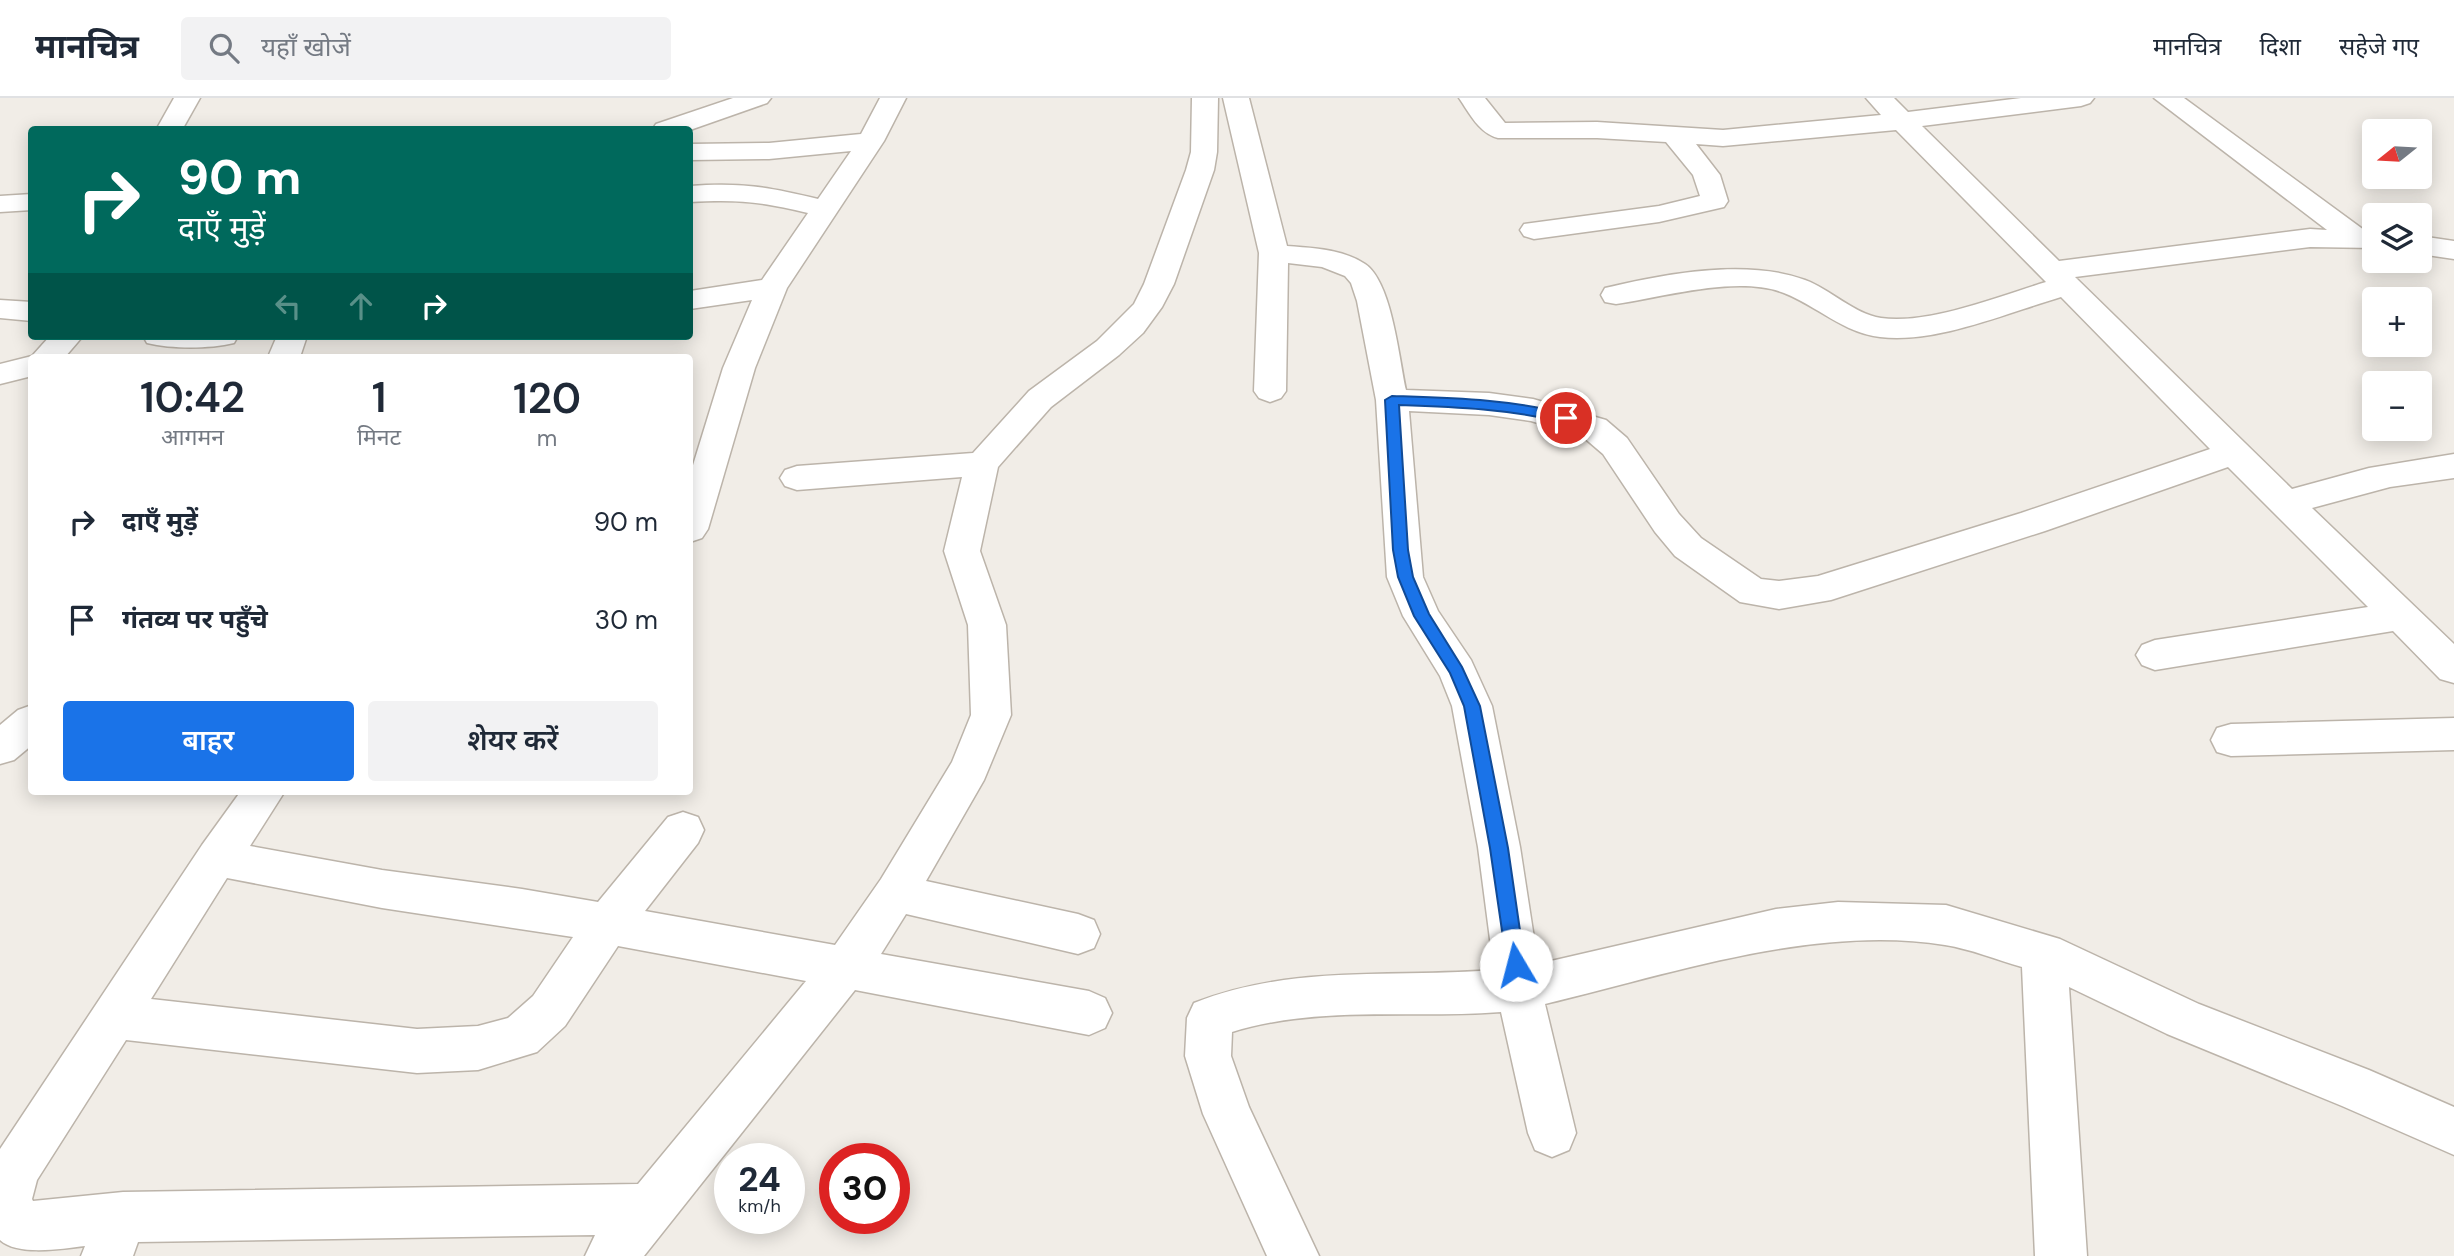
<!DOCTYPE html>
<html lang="hi">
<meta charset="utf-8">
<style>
:root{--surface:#fff;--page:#f2f2f3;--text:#1f2937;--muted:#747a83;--line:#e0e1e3;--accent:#1a73e8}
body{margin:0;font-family:"DM Sans","Noto Sans Devanagari",sans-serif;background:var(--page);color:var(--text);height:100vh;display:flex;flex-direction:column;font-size:26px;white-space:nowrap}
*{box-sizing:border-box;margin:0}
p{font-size:23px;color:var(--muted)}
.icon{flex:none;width:38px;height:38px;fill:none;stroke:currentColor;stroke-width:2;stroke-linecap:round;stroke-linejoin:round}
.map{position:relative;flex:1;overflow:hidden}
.sheet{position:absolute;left:28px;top:256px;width:665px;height:441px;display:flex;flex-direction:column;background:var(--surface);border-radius:7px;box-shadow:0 4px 18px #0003}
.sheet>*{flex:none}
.top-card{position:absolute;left:28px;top:28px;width:665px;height:214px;border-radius:7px;box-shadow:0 4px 18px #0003;background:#00695c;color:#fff;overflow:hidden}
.needle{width:46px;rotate:252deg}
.buttons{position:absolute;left:2362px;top:21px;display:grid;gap:14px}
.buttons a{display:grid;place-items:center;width:70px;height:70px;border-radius:7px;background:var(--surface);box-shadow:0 4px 18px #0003;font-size:35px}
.speed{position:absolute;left:714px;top:1045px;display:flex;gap:14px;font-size:35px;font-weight:700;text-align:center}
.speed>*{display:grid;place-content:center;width:91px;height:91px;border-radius:50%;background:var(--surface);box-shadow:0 4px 18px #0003;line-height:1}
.speed small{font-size:18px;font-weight:400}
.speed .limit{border:10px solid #d22;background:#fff;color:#111}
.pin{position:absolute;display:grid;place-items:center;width:60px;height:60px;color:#fff;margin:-30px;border:4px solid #fff;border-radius:50%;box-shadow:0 2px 7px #0007}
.me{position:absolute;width:77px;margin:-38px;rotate:352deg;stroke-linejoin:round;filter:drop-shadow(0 0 5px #0008)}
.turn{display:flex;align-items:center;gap:24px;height:147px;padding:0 35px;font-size:32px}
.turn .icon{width:91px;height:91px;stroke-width:2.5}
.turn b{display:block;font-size:49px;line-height:60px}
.lanes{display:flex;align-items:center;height:66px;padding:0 35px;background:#0003;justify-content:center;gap:35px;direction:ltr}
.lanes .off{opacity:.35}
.eta{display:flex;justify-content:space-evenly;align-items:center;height:119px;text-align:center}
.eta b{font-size:42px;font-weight:600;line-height:49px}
.cta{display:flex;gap:14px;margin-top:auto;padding:14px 35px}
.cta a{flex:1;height:80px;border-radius:7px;background:var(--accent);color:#fff;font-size:28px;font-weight:600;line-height:80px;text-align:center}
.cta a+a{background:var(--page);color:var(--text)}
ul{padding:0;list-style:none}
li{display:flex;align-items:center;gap:21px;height:98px;padding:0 35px}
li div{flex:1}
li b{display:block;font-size:26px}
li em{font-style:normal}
header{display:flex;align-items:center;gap:42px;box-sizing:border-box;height:98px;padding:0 35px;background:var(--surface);border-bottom:2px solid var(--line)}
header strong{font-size:33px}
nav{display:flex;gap:38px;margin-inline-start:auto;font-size:24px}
.search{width:490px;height:63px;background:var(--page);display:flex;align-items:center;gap:18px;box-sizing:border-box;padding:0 24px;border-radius:7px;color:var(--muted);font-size:26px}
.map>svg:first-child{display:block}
</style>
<header>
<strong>मानचित्र</strong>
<div class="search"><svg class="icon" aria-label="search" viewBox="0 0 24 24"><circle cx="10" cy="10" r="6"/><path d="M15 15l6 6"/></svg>यहाँ खोजें</div>
<nav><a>मानचित्र</a><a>दिशा</a><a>सहेजे गए</a></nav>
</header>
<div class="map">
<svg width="2454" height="1158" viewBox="0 0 2454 1158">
<rect width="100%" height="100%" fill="#f1ede7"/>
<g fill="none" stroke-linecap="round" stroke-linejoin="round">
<defs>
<g id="street">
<path d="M174,0H200L182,32H156Z"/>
<path d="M733,0H771L767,5L690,32H652L656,26Z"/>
<path d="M880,0H906L884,43L787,190L755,270L708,431L702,440L690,444V377L723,270L752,202L690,211V193L762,182L808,115C762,104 738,101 690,104V88C741,84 768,89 818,101L851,53L769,61L690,62V46L769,45L861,36Z"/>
<path d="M1192,0H1218L1217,54L1214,72L1174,186L1162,209L1143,235L1119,257L1051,309L998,369L980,453L1006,527L1011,617L984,682L926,783L1078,816L1094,822L1100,836L1094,850L1078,856L906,816L881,856L1089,893L1105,900L1112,915L1105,930L1089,937L855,892L644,1158H585L595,1137L138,1144L133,1158H81L85,1148C61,1151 17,1158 0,1142V1051L202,747L241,693H285L250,748L382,772L522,791L598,804L668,719L683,714L698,719L704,732L698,745L645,813L835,847L881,781L952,664L971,617L968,527L944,453L962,379L797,392L785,388L780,380L785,372L797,368L973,355L1029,293L1097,243L1134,206L1144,186L1186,72L1191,54ZM227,780L382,810L573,839L533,898L508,920L478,928L417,931L151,901ZM618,848L806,883L638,1086L123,1094L33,1103L32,1101L37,1082L126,942L417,975L478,972L537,954L565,928Z"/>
<path d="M1223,0H1249L1287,148C1312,150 1343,151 1365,166C1392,184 1399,261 1406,292L1489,295L1533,301L1606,322L1627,340L1679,416L1701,440L1761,481L1779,483L1818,478L2021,415L2210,351L2061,199C2007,215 1936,246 1880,239C1844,235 1817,208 1784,195C1738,177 1664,199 1616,206L1605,204L1601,197L1605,190C1664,176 1747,160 1805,182C1830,191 1854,216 1881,220C1928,227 2000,198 2046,184L1896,32L1723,48L1696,46L1720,77L1728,103L1724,109L1659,124L1534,141L1524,138L1520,132L1524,126L1659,108L1700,98L1693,77L1666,44L1597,40H1498C1479,35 1470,16 1459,0H1485L1505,25L1597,24L1723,32L1881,17L1866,0H1894L1908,14L2021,0H2094L2090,5L2081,8L1922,28L2059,163L2310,131L2327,132L2154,0H2184L2364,132H2375V150L2310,149L2075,179L2292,391L2369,370L2454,356V380L2390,389L2312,410L2454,546V585L2440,581L2393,533L2155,572L2142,567L2136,557L2142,547L2155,542L2368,509L2228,369L2045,433L1831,502L1779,511L1740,504L1675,458L1655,434L1603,356L1582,338L1531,323L1489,317L1409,313L1423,479L1438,513L1471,562L1492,608L1520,749L1538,866L1776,811L1838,804L1946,807L2060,841L2199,906L2369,972L2454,1009V1057L2342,1008L2167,936L2069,889L2087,1158H2035L2022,869C1997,862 1971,851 1945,847C1816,826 1670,876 1545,906L1576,1035L1569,1052L1552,1059L1535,1052L1528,1035L1501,914C1413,921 1318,907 1232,934L1231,958L1249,1009L1319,1158H1267L1203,1016L1185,958L1187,920L1194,905C1293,866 1391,880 1494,872L1478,749L1452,608L1440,578L1403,518L1387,479L1376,302L1357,203L1351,185L1345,178L1322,169L1288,165L1286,293L1281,300L1270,304L1259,300L1254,293L1259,155Z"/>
<path d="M32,96V112L0,114V98Z"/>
<path d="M2420,138L2454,143V161L2420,156Z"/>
<path d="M0,202L32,204V223L0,220Z"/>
<path d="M50,238H83L65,259H32V278L0,286V266L32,258Z"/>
<path d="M143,238H238L234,245C209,251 172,251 147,245Z"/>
<path d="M277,238H307L300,259H268Z"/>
<path d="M32,607V647L14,662L0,666V627L18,612Z"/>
<path d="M2454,620V652L2231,658L2217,654L2211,642L2217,630L2231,626Z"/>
</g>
</defs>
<use href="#street" stroke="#bcb4aa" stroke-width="3"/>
<use href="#street" fill="#fff" fill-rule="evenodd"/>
</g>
<path fill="#1a73e8" stroke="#114b97" stroke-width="2" d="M1392,298C1452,300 1512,301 1571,317L1573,320L1566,325C1511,311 1456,309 1399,307L1408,452L1413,479L1429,516L1462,569L1480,608L1508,750L1525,867L1522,873L1516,875L1509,873L1507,867L1490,750L1464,608L1450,575L1414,518L1398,479L1393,452L1385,302Z"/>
</svg>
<div class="buttons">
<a><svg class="needle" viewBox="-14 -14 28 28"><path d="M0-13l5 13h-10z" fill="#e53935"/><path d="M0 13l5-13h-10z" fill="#747a83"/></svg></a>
<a><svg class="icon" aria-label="layers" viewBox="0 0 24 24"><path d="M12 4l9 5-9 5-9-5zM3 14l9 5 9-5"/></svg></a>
<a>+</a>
<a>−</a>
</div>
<div class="speed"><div>24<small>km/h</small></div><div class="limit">30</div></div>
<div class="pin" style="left:1566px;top:320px;background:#d93025"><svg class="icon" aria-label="arrive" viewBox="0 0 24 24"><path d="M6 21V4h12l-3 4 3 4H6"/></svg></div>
<svg class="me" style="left:1516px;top:867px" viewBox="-20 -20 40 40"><circle r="19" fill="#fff"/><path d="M0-13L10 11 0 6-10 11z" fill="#1a73e8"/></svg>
<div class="top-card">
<div class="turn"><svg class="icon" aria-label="right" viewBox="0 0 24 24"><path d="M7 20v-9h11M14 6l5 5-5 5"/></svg><div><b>90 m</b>दाएँ मुड़ें</div></div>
<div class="lanes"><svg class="icon off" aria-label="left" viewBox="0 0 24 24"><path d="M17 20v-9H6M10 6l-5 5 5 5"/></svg><svg class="icon off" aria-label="ahead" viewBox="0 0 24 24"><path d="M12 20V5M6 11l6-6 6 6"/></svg><svg class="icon" aria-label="right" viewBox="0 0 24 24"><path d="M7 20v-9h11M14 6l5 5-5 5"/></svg></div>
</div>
<section class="sheet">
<div class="eta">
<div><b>10:42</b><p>आगमन</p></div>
<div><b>1</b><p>मिनट</p></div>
<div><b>120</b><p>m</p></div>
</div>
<ul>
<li><svg class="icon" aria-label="right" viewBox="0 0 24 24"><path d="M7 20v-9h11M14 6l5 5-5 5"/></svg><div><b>दाएँ मुड़ें</b></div><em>90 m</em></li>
<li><svg class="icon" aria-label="arrive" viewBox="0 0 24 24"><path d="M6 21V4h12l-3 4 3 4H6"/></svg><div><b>गंतव्य पर पहुँचे</b></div><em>30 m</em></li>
</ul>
<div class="cta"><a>बाहर</a><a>शेयर करें</a></div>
</section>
</div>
